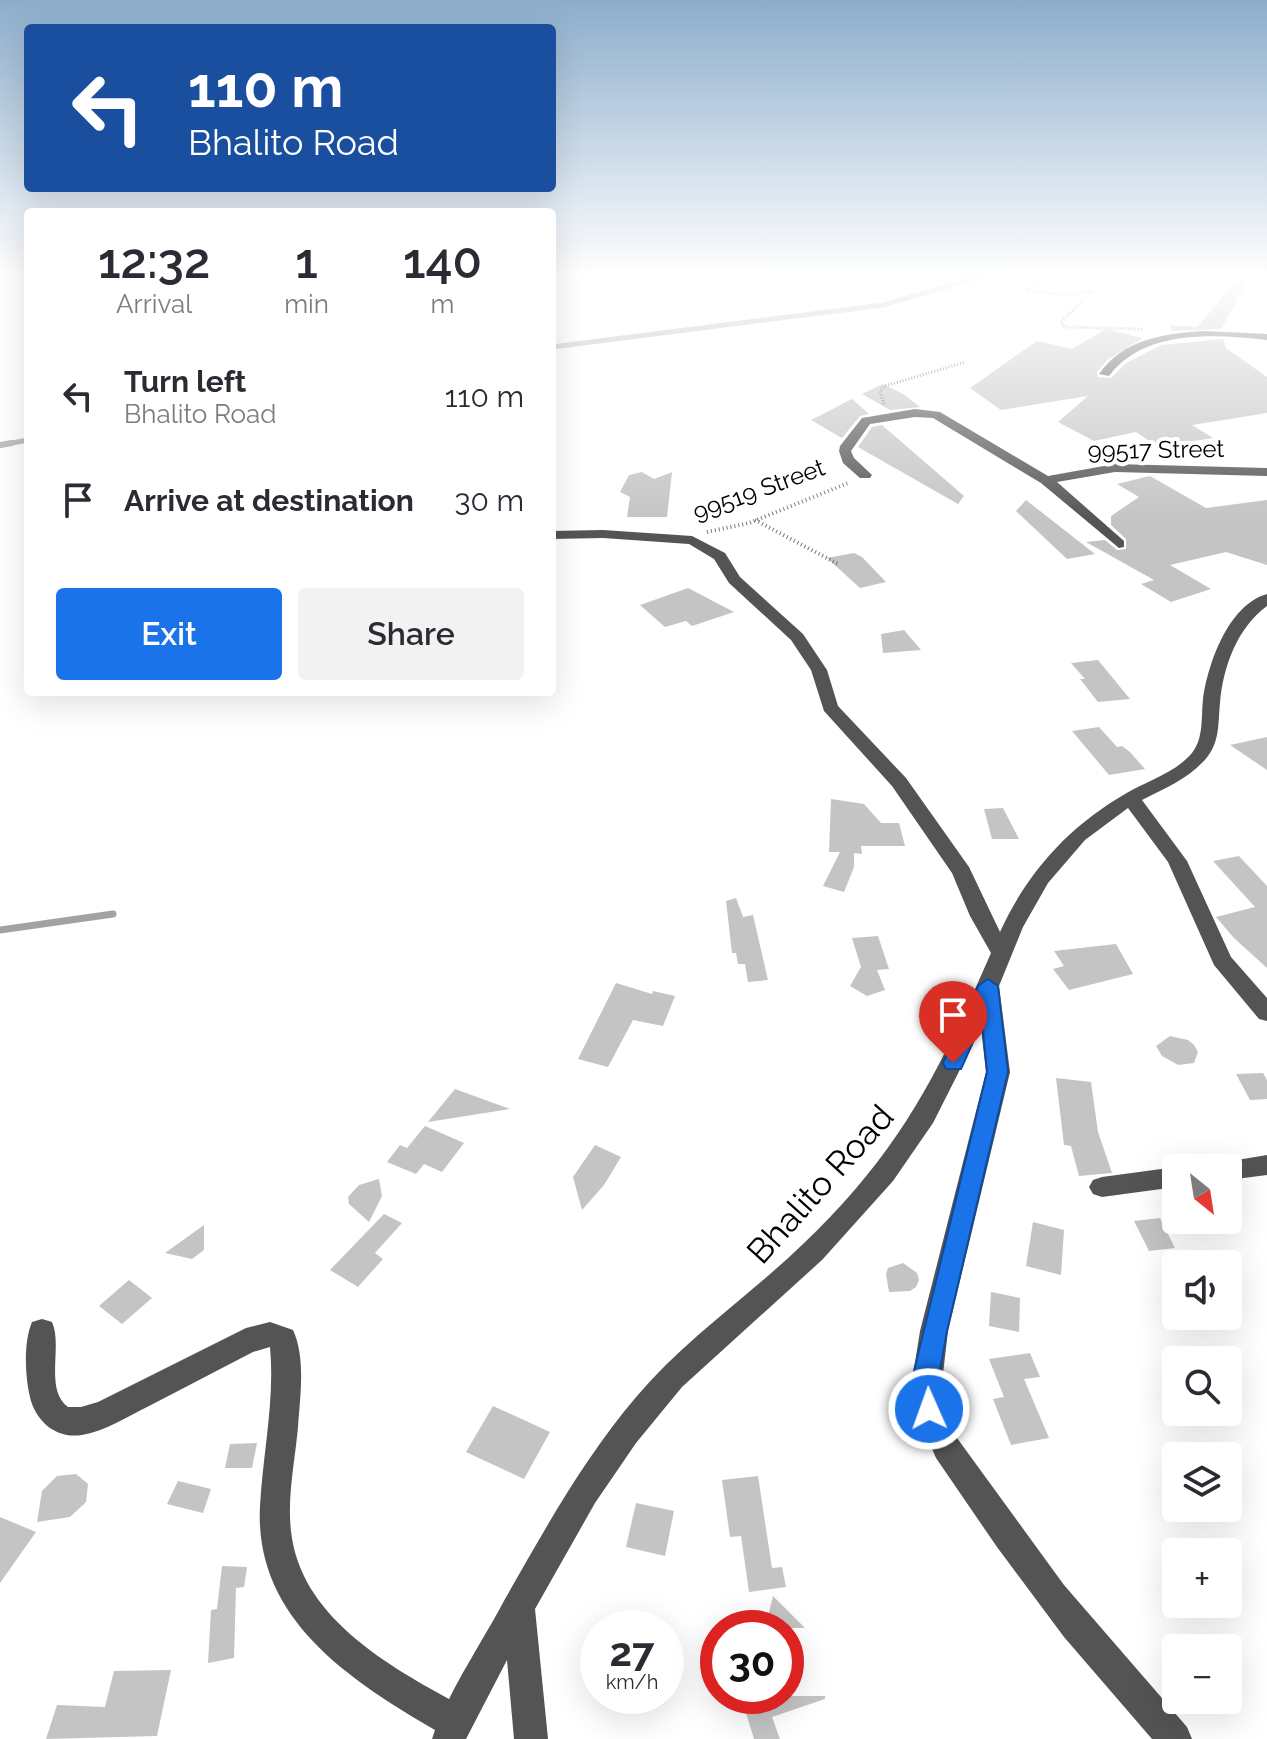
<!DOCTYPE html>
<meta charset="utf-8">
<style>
:root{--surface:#fff;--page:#f2f2f3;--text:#2b2b33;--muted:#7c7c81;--accent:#1a73e8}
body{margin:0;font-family:Raleway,sans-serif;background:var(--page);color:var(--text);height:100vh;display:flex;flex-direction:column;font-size:30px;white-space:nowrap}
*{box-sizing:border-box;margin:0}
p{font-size:26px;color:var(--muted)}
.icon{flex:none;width:44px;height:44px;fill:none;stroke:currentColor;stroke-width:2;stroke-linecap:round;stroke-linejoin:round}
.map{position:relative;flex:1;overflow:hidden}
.details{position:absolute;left:24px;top:208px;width:532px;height:488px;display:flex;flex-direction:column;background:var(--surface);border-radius:8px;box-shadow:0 8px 32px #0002}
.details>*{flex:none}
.hud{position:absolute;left:24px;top:24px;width:532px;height:168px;border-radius:8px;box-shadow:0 8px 32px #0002;background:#1a4fa0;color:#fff;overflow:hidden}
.needle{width:52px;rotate:150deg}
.fabs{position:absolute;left:1162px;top:1154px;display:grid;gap:16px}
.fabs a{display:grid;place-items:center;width:80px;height:80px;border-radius:8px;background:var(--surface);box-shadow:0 8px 32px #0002;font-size:40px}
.speed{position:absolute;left:580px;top:1610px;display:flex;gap:16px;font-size:40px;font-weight:700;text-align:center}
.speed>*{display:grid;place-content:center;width:104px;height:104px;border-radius:50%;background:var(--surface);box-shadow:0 8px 32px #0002;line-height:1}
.speed small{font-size:20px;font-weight:400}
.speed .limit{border:12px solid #d22;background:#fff;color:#111}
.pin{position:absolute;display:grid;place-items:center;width:68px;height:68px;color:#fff;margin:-82px -34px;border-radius:50% 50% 50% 0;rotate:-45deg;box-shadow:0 0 8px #0007}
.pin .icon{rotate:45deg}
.me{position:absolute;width:88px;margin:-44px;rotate:358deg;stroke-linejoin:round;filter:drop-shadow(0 0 6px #0008)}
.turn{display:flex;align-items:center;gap:28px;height:168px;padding:0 32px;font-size:36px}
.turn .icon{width:104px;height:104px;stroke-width:2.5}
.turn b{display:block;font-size:56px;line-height:68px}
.eta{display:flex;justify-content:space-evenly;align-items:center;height:136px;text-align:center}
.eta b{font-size:48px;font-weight:600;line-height:56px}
.button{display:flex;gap:16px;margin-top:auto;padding:16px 32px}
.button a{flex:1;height:92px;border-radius:8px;background:var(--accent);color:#fff;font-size:32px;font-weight:600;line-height:92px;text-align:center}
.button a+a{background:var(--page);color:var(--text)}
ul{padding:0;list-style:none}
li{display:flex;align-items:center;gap:24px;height:104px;padding:0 32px}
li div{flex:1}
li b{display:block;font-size:30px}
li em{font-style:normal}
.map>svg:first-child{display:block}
</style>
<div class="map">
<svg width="1267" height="1739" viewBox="0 0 1267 1739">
<rect width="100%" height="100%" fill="#fff"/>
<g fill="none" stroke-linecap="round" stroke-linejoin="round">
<g stroke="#a2a2a2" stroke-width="5">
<path d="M552,347L883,305L979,277"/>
<path d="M1,445L28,440"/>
</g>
<path stroke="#a2a2a2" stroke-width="6" d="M0,445L12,443"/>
<path stroke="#a2a2a2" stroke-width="7" d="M0,930L113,914"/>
</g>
<g fill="#c4c4c4">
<path d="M1238,280L1245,285L1221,329L1172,331L1170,325L1197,327Z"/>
<path d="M1106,329L1143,338L1107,360L1097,372L1098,377L1111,378L1126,363L1161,345L1223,339L1226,348L1267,377V413L1192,425L1213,438L1158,447L1136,432L1094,441L1058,422L1088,396L1001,410L970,388L1037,341L1072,349Z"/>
<path d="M883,384L903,394L920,407L890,410L862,394Z"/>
<path d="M852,399L869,414L860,416L842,438L811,420Z"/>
<path d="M882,425L964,496L958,504L858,447L872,427Z"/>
<path d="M642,472L654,479L672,472L667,517H627L630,497L620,492L629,475Z"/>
<path d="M1150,476L1206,508L1267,500V565L1226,552L1170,565L1211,589L1171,602L1141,584L1154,580L1086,542L1105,540L1117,550L1126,549V539L1111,525V516L1139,497L1117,484Z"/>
<path d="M1026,500L1095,554L1067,559L1016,511Z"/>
<path d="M854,553L862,557L886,582L860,588L827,558Z"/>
<path d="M688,588L734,612L692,626L686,621L665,627L640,605Z"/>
<path d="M904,630L921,650L883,653L881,634Z"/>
<path d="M1098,660L1130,699L1098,702L1080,679H1085L1071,663Z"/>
<path d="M1099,727L1117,747L1122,746L1130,752L1145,769L1109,775L1072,731Z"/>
<path d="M1267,737V770L1230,745Z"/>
<path d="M831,799L864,804L881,823H899L905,846H861L862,854L854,853V867L844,892L823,886L840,852H829Z"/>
<path d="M1003,808L1019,839H992L984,809Z"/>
<path d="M1239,856L1267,886V968L1234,938L1216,917L1255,907L1213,861Z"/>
<path d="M736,898L743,917L753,915L768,980L748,982L745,964H738L736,953H732L726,901Z"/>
<path d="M878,936L889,969L877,970L885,990L867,996L850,986L861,967L852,938Z"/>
<path d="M1116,944L1133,974L1069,990L1053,969L1064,966L1054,951Z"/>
<path d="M616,983L652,994L653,991L675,996L663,1026L633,1020L608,1067L578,1059Z"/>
<path d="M1170,1036L1188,1040L1194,1045L1198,1052L1194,1063L1178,1065L1162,1056L1156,1046Z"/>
<path d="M1263,1073L1267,1080V1099L1250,1100L1236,1074Z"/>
<path d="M1056,1078L1091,1082L1098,1132L1112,1173L1079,1176L1071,1146L1064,1145Z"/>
<path d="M455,1089L510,1109L428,1122Z"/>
<path d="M425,1126L464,1143L442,1172L424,1164L416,1174L387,1162L400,1145L407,1148Z"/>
<path d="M595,1145L621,1157L604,1185L582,1210L573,1177Z"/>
<path d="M379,1179L382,1196L369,1222L349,1204L348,1197L359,1185Z"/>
<path d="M384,1214L402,1223L375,1253L383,1259L358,1287L330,1270Z"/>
<path d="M1160,1218L1175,1248L1149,1251L1134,1221Z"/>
<path d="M1033,1222L1064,1230L1061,1275L1026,1266Z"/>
<path d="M204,1225V1250L192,1259L165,1253Z"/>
<path d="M903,1263L917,1273L919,1280L916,1287L910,1291L889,1292L886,1274L888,1268Z"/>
<path d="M129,1280L152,1298L122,1324L99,1306Z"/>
<path d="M991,1292L1020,1298L1019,1332L989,1326Z"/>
<path d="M1030,1353L1040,1377L1024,1379L1049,1438L1011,1445L993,1399L1004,1397L989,1359Z"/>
<path d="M493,1406L550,1432L524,1479L466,1452Z"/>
<path d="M257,1443L252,1468H225L230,1444Z"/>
<path d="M76,1474L88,1484L86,1502L70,1517L37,1522L42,1491L57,1476Z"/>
<path d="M758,1476L772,1568L782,1567L786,1587L749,1592L741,1536L730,1537L722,1480Z"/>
<path d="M178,1481L211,1489L203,1513L167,1504Z"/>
<path d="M636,1503L674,1511L665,1556L626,1547Z"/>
<path d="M0,1517L36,1532L0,1583Z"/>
<path d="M222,1566L247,1567L244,1587L236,1588L234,1658L208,1663L211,1610L217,1609Z"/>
<path d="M773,1596L805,1628H765Z"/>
<path d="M171,1670L157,1736L46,1739L57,1705L105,1707L114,1671Z"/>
<path d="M753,1696H825V1699L772,1717L780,1739H754L742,1700Z"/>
</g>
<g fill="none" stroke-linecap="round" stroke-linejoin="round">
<g stroke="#767676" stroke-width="3" stroke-dasharray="1 2" stroke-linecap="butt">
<path d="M1041,277L1026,291L1068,295L1093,290L1061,322L1064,327L1142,329"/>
<path d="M884,404L880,391L885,386L966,362"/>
</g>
<g stroke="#767676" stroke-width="4" stroke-dasharray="1 3" stroke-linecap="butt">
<path d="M755,520L838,564"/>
<path d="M707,532L749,523L848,483"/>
</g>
<g fill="#545454" fill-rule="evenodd">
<path d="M1203,331L1267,334V340C1214,334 1144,329 1109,376L1099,374C1124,339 1162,334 1203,331Z"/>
<path d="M915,409L940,412L1048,476L1115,464L1267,468V476L1115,472L1057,482L1124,541V547L1119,548L1041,483L933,418L915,417L870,424L851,451L854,458L872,475L870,478H860L843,463L839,451L840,446L862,418Z"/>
<path d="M603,530L692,536L725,553L740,577L803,634L827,670L838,706L906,778L969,867L1000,932C1027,873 1068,827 1125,794C1147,781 1175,773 1192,753C1204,738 1201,717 1203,699C1208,664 1228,605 1267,594V606C1237,628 1223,667 1220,703C1218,722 1220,740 1208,756C1191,778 1165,788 1142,800L1187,861L1231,957L1267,998V1021L1259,1019L1214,965L1168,862L1128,808L1085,840L1048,883L1023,927L999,986L1010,1072L948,1331L941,1391L945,1410L957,1438L1064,1585L1187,1727L1192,1739H1152L1064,1637L997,1547L936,1458L915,1410L912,1381L920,1331L986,1072L981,1028L933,1123L893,1181L822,1260L682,1387L636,1443L595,1503L535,1609L548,1739H514L507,1660L466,1739H432L435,1730C350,1680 254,1619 260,1506C263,1453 275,1400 270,1347L253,1352C218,1370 184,1388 149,1406C128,1416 106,1431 82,1435C57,1439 38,1423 31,1401C25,1379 23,1343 32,1322L42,1319L52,1322C63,1346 44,1389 68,1407H81L98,1402L246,1328L270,1322L293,1330C306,1358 300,1397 298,1427C295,1461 287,1497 291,1531C300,1615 384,1663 449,1699C466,1665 487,1633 505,1599C545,1529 584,1458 637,1396C685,1339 748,1297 802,1245C900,1152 938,1074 991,953L970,916L952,873L892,786L824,711L811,670L791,640L729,583L714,559L689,544L603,538L552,539V531Z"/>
<path d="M1267,1155V1175L1228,1180V1168H1216L1219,1163Z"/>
<path d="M1176,1167L1180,1168H1176V1187L1102,1197L1093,1194L1089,1187L1093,1180L1102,1177Z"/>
</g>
</g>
<linearGradient id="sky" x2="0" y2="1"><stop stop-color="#8cadcc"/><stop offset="0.53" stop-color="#fff"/><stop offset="1" stop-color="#fff" stop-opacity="0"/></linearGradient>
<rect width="1267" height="520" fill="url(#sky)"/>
<path fill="#1a73e8" stroke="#114b97" stroke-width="2" d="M988,979L998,986L1008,1072L947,1331L939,1375L942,1409L938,1417L929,1421L919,1417L916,1409L913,1375L987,1072L982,1022L961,1069H946L943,1063L978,986Z"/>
<g text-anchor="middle" stroke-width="8" stroke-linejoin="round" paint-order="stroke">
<g font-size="24" fill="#000" stroke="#fff">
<text transform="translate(1156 450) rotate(-1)" y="8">99517 Street</text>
<text transform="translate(759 490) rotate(-20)" y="8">99519 Street</text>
</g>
<g font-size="34" fill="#000" stroke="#fff">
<text transform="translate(820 1184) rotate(-48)" y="12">Bhalito Road</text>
</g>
</g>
</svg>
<div class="fabs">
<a><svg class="needle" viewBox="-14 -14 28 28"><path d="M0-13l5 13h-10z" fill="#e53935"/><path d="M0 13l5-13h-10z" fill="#7c7c81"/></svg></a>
<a><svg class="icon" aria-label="sound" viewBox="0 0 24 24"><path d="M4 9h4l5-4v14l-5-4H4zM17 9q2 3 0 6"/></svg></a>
<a><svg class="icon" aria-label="search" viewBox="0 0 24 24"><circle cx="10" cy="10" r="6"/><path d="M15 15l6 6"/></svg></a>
<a><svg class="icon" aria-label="layers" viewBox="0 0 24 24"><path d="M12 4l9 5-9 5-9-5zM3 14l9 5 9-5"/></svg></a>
<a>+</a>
<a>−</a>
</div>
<div class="speed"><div>27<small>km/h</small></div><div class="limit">30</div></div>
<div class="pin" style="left:953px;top:1063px;background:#d93025"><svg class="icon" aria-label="arrive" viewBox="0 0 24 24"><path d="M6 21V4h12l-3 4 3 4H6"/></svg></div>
<svg class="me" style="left:929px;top:1409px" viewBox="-20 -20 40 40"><circle r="17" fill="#1a73e8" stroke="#fff" stroke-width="3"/><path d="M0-11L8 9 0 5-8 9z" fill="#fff"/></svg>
<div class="hud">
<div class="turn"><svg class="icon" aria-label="left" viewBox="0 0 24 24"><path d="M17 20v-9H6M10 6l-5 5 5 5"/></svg><div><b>110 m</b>Bhalito Road</div></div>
</div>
<section class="details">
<div class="eta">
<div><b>12:32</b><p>Arrival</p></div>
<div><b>1</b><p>min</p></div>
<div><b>140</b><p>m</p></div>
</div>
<ul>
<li><svg class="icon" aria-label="left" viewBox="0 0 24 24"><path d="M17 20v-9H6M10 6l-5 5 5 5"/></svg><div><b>Turn left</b><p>Bhalito Road</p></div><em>110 m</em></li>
<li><svg class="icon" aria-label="arrive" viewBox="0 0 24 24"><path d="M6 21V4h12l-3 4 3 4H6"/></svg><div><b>Arrive at destination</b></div><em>30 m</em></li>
</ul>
<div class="button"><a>Exit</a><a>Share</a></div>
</section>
</div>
